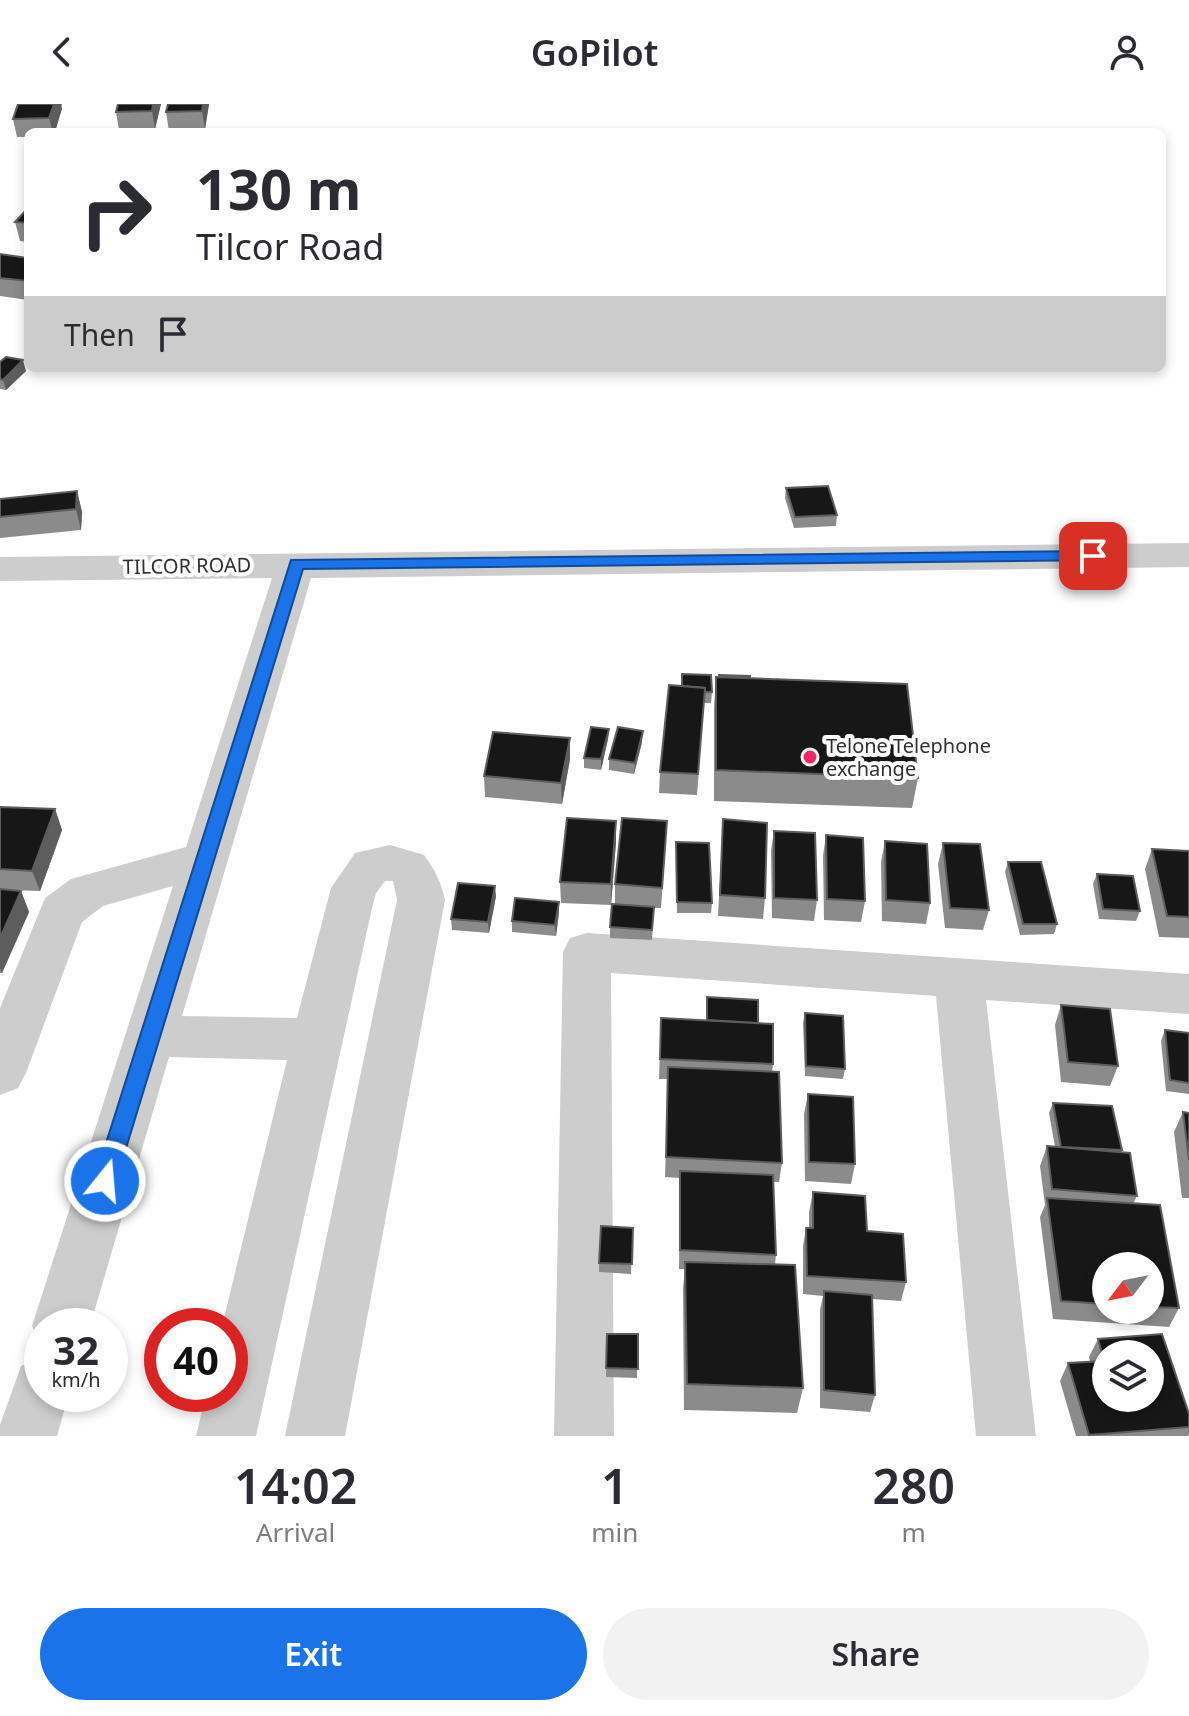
<!DOCTYPE html>
<style>
:root{--surface:#fff;--page:#f2f2f3;--text:#2b2b33;--muted:#7c7c81;--accent:#1a73e8}
body{margin:0;font-family:"Noto Sans",sans-serif;background:var(--page);color:var(--text);height:100vh;display:flex;flex-direction:column;font-size:30px;white-space:nowrap}
*{box-sizing:border-box;margin:0}
p{font-size:26px;color:var(--muted)}
.icon{flex:none;width:44px;height:44px;fill:none;stroke:currentColor;stroke-width:2;stroke-linecap:round;stroke-linejoin:round}
.map{position:relative;height:1332px;overflow:hidden}
.side{display:flex;flex-direction:column;background:var(--surface);flex:1}
.side>*{flex:none}
.banner{position:absolute;left:24px;top:24px;width:1142px;height:244px;border-radius:12px;box-shadow:0 4px 12px #0003;background:#fff;color:var(--text);overflow:hidden}
.needle{width:52px;rotate:238deg}
.tools{position:absolute;left:1092px;top:1148px;display:grid;gap:16px}
.tools a{display:grid;place-items:center;width:72px;height:72px;border-radius:50%;background:var(--surface);box-shadow:0 4px 12px #0003;font-size:40px}
.speed{position:absolute;left:24px;top:1204px;display:flex;gap:16px;font-size:40px;font-weight:700;text-align:center}
.speed>*{display:grid;place-content:center;width:104px;height:104px;border-radius:50%;background:var(--surface);box-shadow:0 4px 12px #0003;line-height:1}
.speed small{font-size:20px;font-weight:400}
.speed .limit{border:12px solid #d22;background:#fff;color:#111}
.pin{position:absolute;display:grid;place-items:center;width:68px;height:68px;color:#fff;margin:-34px;border-radius:16px;box-shadow:0 4px 12px #0006}
.me{position:absolute;width:88px;margin:-44px;rotate:17deg;stroke-linejoin:round;filter:drop-shadow(0 0 6px #0008)}
.turn{display:flex;align-items:center;gap:28px;height:168px;padding:0 40px;font-size:36px}
.turn .icon{width:104px;height:104px;stroke-width:2.5}
.turn b{display:block;font-size:56px;line-height:68px}
.then{display:flex;align-items:center;height:76px;padding:0 40px;background:#0003;gap:16px;font-size:30px}
.eta{display:flex;justify-content:space-evenly;align-items:center;height:136px;text-align:center}
.eta b{font-size:48px;font-weight:600;line-height:56px}
.primary-button{display:flex;gap:16px;margin-top:auto;padding:16px 40px}
.primary-button a{flex:1;height:92px;border-radius:48px;background:var(--accent);color:#fff;font-size:32px;font-weight:600;line-height:92px;text-align:center}
.primary-button a+a{background:var(--page);color:var(--text)}
header{display:flex;justify-content:space-between;align-items:center;height:104px;padding:0 40px;background:var(--surface);font-size:36px;font-weight:600}
.map>svg:first-child{display:block}
</style>
<header><svg class="icon" aria-label="back" viewBox="0 0 24 24"><path d="M15 5l-7 7 7 7"/></svg>GoPilot<svg class="icon" aria-label="person" viewBox="0 0 24 24"><circle cx="12" cy="8" r="4"/><path d="M4 21q1-7 8-7t8 7"/></svg></header>
<div class="map">
<svg width="1189" height="1332" viewBox="0 0 1189 1332">
<rect width="100%" height="100%" fill="#fff"/>
<g fill="none" stroke-linecap="round" stroke-linejoin="round">
<g fill="#cdcdcd" fill-rule="evenodd">
<path d="M1189,439V463L311,474L182,912L297,914L331,784L355,749L390,741L424,751C435,766 441,778 445,796L345,1332H285L397,796L393,777H385L376,789L372,804L256,1332H196L206,1290H230V1222H222L287,956L169,953L90,1222H42L40,1241L32,1222L173,782L103,802L82,818L26,969L18,984L0,991V904L45,794L71,775L186,743L272,474L0,477V453Z"/>
<path d="M587,829L1189,870V910L986,896L1036,1332H976L936,892L611,869L614,1332H554L563,848L570,834Z"/>
<path d="M42,1253V1290H69L57,1332H0V1321L21,1262Z"/>
</g>
</g>
<g fill="#8b8b8b" fill-rule="evenodd">
<path d="M18,0H62L55,28H28V33H17L13,15Z"/>
<path d="M118,0H161L155,25L119,26L116,8Z"/>
<path d="M168,0H209L205,25L169,27L166,8Z"/>
<path d="M28,104V138L20,137L15,118Z"/>
<path d="M0,151L28,154V196L0,192Z"/>
<path d="M0,258L26,267L6,286L0,285Z"/>
<path d="M786,384L837,411L836,422L794,424L785,394Z"/>
<path d="M77,387L82,408L81,426L0,434V395Z"/>
<path d="M716,573L750,574L918,674L912,704L714,697V603Z"/>
<path d="M669,581L712,588L711,599H704L697,691L659,689L660,668Z"/>
<path d="M609,625L608,635L601,666L584,664V654Z"/>
<path d="M642,638L634,670L609,666V655Z"/>
<path d="M570,655L562,700L485,693L484,672Z"/>
<path d="M0,703L55,705L62,726L40,787L8,786L21,787L29,808L2,869H0Z"/>
<path d="M723,715L765,794L763,815L718,812Z"/>
<path d="M774,727L817,796L814,817L772,814L771,747Z"/>
<path d="M826,731L865,797L861,818L824,816L823,752Z"/>
<path d="M885,737L930,799L926,820L882,817L881,758Z"/>
<path d="M616,738L611,801L561,799L560,778Z"/>
<path d="M666,738L661,804H654L652,836L610,834V823L615,800V780Z"/>
<path d="M676,738L712,799L711,809H677Z"/>
<path d="M943,739L989,806L983,826L945,824L938,760Z"/>
<path d="M1152,745L1189,747V834L1159,833L1145,765Z"/>
<path d="M1008,758L1057,820L1054,830L1020,831L1005,768Z"/>
<path d="M1097,770L1140,807L1136,817L1099,815L1093,780Z"/>
<path d="M496,792L489,829L452,826L451,815Z"/>
<path d="M559,808L556,832L512,828V817Z"/>
<path d="M707,893L758,919L773,960L772,968L782,1059L779,1078H773L776,1151L775,1160L803,1284L797,1309L684,1306L683,1184L685,1165H679L680,1074L665,1073L668,975H659L661,914L706,916Z"/>
<path d="M1061,901L1118,962L1110,982L1061,978L1055,921Z"/>
<path d="M805,909L845,965L843,975L805,972L803,919Z"/>
<path d="M1165,926L1189,929V990L1166,987L1161,937Z"/>
<path d="M808,990L855,1060L851,1080L805,1077L804,1010Z"/>
<path d="M1053,999L1122,1046L1121,1048L1137,1092L1133,1100L1179,1204L1169,1223L1053,1215L1040,1113L1045,1101L1040,1062L1047,1042L1055,1043L1049,1009ZM1106,1162H1150V1206H1106Z"/>
<path d="M1183,1008L1189,1009V1094H1182L1174,1028Z"/>
<path d="M813,1088L867,1127L906,1178L901,1197L872,1195L875,1291L870,1308L820,1304V1206L823,1192L803,1190V1142L806,1124H809V1108Z"/>
<path d="M633,1124L631,1170L599,1168V1159Z"/>
<path d="M607,1230H638L637,1274L606,1273Z"/>
<path d="M1098,1235L1189,1310V1330L1188,1332H1076L1060,1277L1068,1259L1090,1258L1089,1253Z"/>
</g>
<g fill="#5d5d5d">
<path d="M54,0H61L62,5L55,28H53L49,14Z"/>
<path d="M153,0H161L155,25L152,7Z"/>
<path d="M203,0H209L205,25L202,7Z"/>
<path d="M23,256L26,267L6,286L3,276Z"/>
<path d="M77,387L82,408L81,426L76,405Z"/>
<path d="M609,625L608,635L601,666V655Z"/>
<path d="M643,627L642,638L634,670L635,659Z"/>
<path d="M570,634V655L562,700L561,679Z"/>
<path d="M55,705L62,726L40,787L32,767Z"/>
<path d="M616,717V738L611,801V780Z"/>
<path d="M495,782L496,792L489,829L488,818Z"/>
<path d="M21,787L29,808L2,869L0,864V834Z"/>
<path d="M559,798V808L556,832L555,821Z"/>
</g>
<g fill="#171717" stroke="#5d5d5d" stroke-width="2" fill-rule="evenodd">
<path d="M18,0H54L49,14L13,15Z"/>
<path d="M118,0H153L152,7L116,8Z"/>
<path d="M168,0H203L202,7L166,8Z"/>
<path d="M28,104V119L15,118Z"/>
<path d="M0,150L28,154V177L0,174Z"/>
<path d="M6,253L23,256L3,276L0,275V258Z"/>
<path d="M828,382L837,411L795,413L786,384Z"/>
<path d="M77,387L76,405L0,413V395Z"/>
<path d="M682,570L711,571L712,588H704L705,584L682,582Z"/>
<path d="M719,571L750,572V574L719,573Z"/>
<path d="M716,573L907,580L918,674L716,666Z"/>
<path d="M669,581L705,584L698,670L660,668Z"/>
<path d="M591,623L609,625L601,655L584,654Z"/>
<path d="M618,623L643,627L635,659L609,655Z"/>
<path d="M493,628L570,634L561,679L484,672Z"/>
<path d="M0,703L55,705L32,767L0,765Z"/>
<path d="M567,714L616,717L611,780L560,778Z"/>
<path d="M622,714L667,717L662,784L615,780Z"/>
<path d="M723,715L767,719L765,794L720,791Z"/>
<path d="M774,727L815,729L817,796L774,794Z"/>
<path d="M826,731L863,734L865,797L827,795Z"/>
<path d="M885,737L927,740L930,799L886,796Z"/>
<path d="M676,738L709,739L712,799L677,798Z"/>
<path d="M943,739L980,740L989,806L950,804Z"/>
<path d="M1152,745L1189,747V813L1167,812Z"/>
<path d="M1008,758H1041L1057,820H1023Z"/>
<path d="M1097,770L1133,772L1140,807L1103,805Z"/>
<path d="M458,779L495,782L488,818L451,815Z"/>
<path d="M0,785L21,787L0,834Z"/>
<path d="M515,794L559,798L555,821L512,817Z"/>
<path d="M612,800L654,803L652,826L610,823Z"/>
<path d="M707,893L758,896V919L707,916Z"/>
<path d="M1061,901L1110,905L1118,962L1068,958Z"/>
<path d="M805,909L843,912L845,965L806,962Z"/>
<path d="M661,914L773,920V960L660,955Z"/>
<path d="M1165,926L1189,929V979L1170,976Z"/>
<path d="M668,963L779,968L782,1059L666,1053Z"/>
<path d="M808,990L853,993L855,1060L809,1058Z"/>
<path d="M1053,999L1112,1002L1122,1046L1061,1043Z"/>
<path d="M1183,1008L1189,1009V1056Z"/>
<path d="M1047,1042L1130,1049L1137,1092L1052,1085Z"/>
<path d="M680,1067L773,1071L776,1151L680,1146Z"/>
<path d="M813,1088L865,1092L867,1127L903,1130L906,1178L807,1172L806,1124H813Z"/>
<path d="M1047,1094L1160,1101L1179,1204L1150,1203V1162H1106V1200L1061,1197Z"/>
<path d="M601,1122L633,1124L632,1160L599,1159Z"/>
<path d="M685,1158L795,1161L803,1284L687,1280Z"/>
<path d="M824,1187L872,1191L875,1291L824,1286Z"/>
<path d="M607,1230H638V1265L606,1264Z"/>
<path d="M1162,1230L1189,1310V1323L1089,1331L1068,1259L1104,1257L1098,1235ZM1106,1250H1150V1294H1106Z"/>
</g>
<path fill="#1a73e8" stroke="#114b97" stroke-width="2" d="M1093,447L1099,448V456L303,465L116,1077L113,1084L105,1087L97,1084L94,1077L291,456Z"/>
<circle fill="#f42564" stroke="#fff" stroke-width="3" cx="810" cy="653" r="8"/>
<g text-anchor="middle" stroke-width="8" stroke-linejoin="round" paint-order="stroke">
<g font-size="20" fill="#303030" stroke="#fff">
<text transform="translate(187 462) rotate(-1)" y="7">TILCOR ROAD</text>
</g>
<g font-size="20" fill="#303030" stroke="#fff" text-anchor="start">
<text x="826" y="649">Telone Telephone<tspan x="826" dy="23">exchange</tspan></text>
</g>
</g>
</svg>
<div class="tools">
<a><svg class="needle" viewBox="-14 -14 28 28"><path d="M0-13l5 13h-10z" fill="#e53935"/><path d="M0 13l5-13h-10z" fill="#7c7c81"/></svg></a>
<a><svg class="icon" aria-label="layers" viewBox="0 0 24 24"><path d="M12 4l9 5-9 5-9-5zM3 14l9 5 9-5"/></svg></a>
</div>
<div class="speed"><div>32<small>km/h</small></div><div class="limit">40</div></div>
<div class="pin" style="left:1093px;top:452px;background:#d93025"><svg class="icon" aria-label="arrive" viewBox="0 0 24 24"><path d="M6 21V4h12l-3 4 3 4H6"/></svg></div>
<svg class="me" style="left:105px;top:1077px" viewBox="-20 -20 40 40"><circle r="17" fill="#1a73e8" stroke="#fff" stroke-width="3"/><path d="M0-11L8 9 0 5-8 9z" fill="#fff"/></svg>
<div class="banner">
<div class="turn"><svg class="icon" aria-label="right" viewBox="0 0 24 24"><path d="M7 20v-9h11M14 6l5 5-5 5"/></svg><div><b>130 m</b>Tilcor Road</div></div>
<div class="then">Then<svg class="icon" aria-label="arrive" viewBox="0 0 24 24"><path d="M6 21V4h12l-3 4 3 4H6"/></svg></div>
</div>
</div>
<section class="side">
<div class="eta">
<div><b>14:02</b><p>Arrival</p></div>
<div><b>1</b><p>min</p></div>
<div><b>280</b><p>m</p></div>
</div>
<div class="primary-button"><a>Exit</a><a>Share</a></div>
</section>
